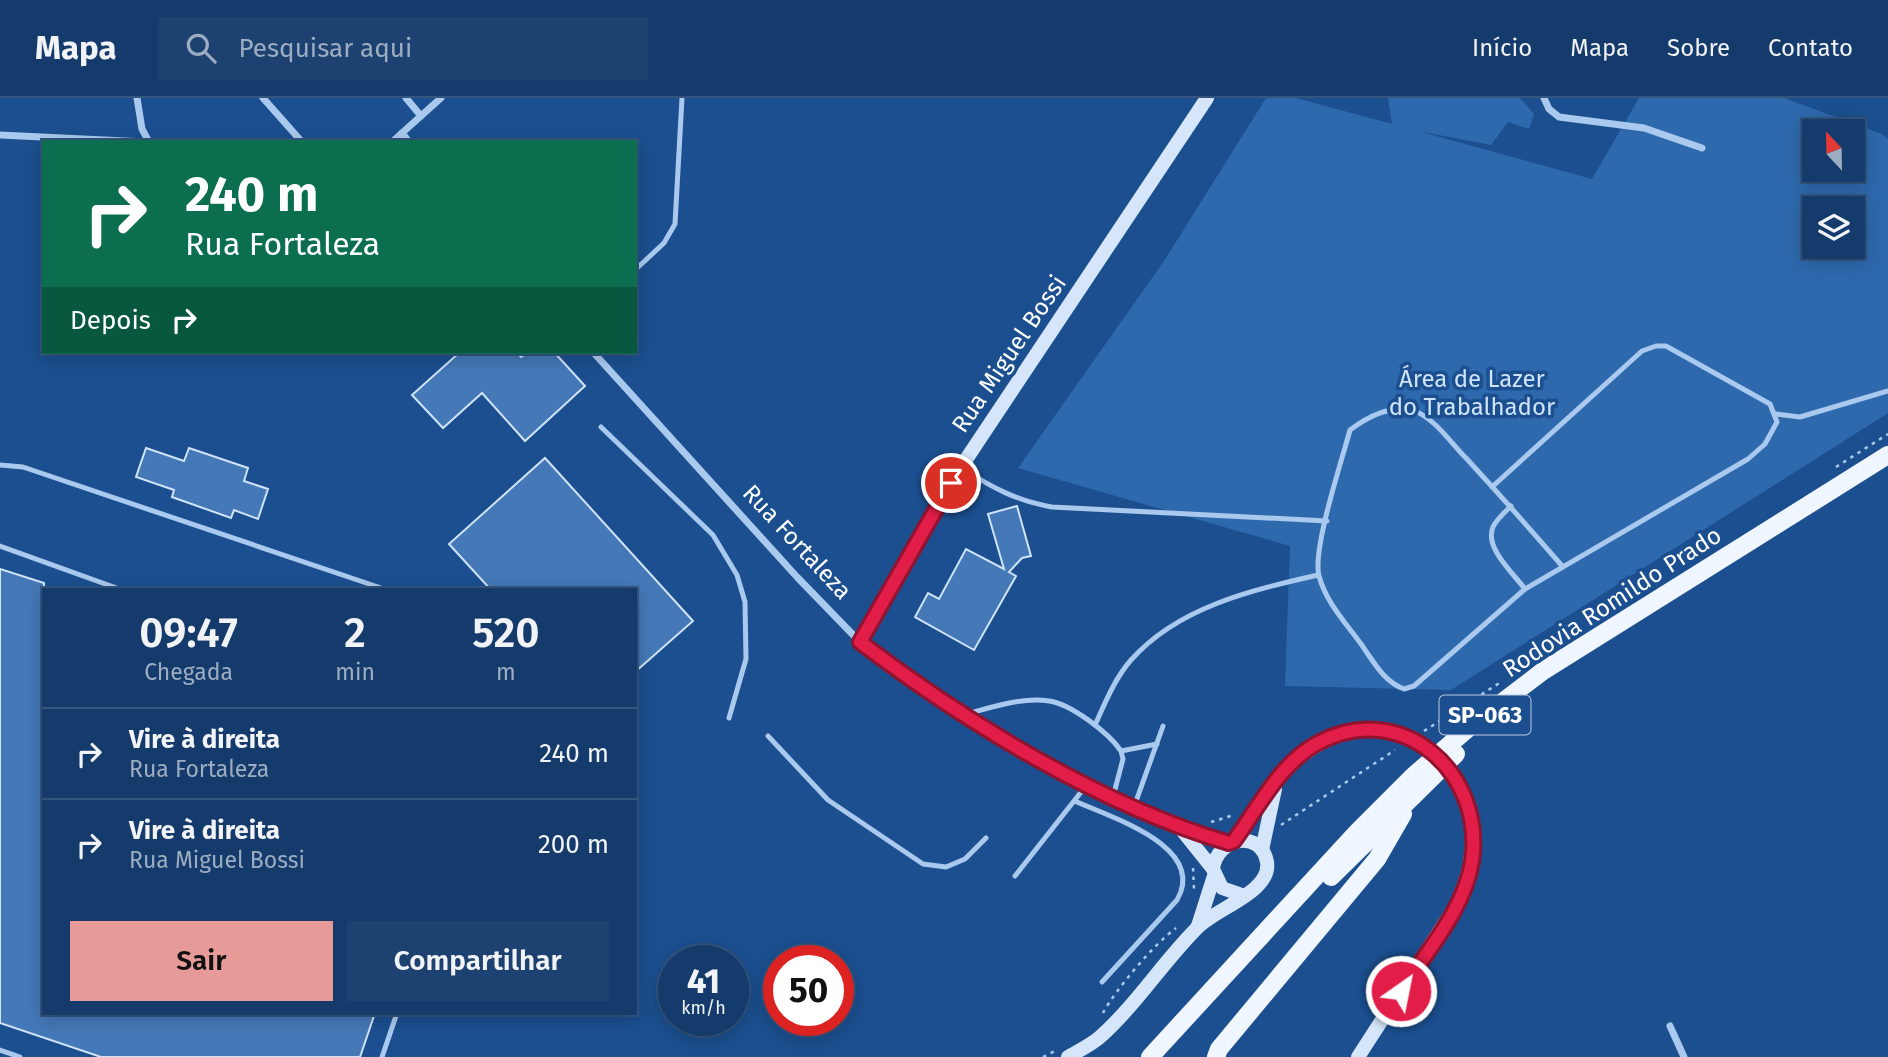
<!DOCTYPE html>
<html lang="pt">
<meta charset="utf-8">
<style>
:root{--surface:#143b6b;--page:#1d4271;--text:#f1f3f6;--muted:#9dadc1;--line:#33557e;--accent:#e69b98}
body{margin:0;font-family:"Fira Sans",sans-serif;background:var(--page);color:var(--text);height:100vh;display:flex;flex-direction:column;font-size:26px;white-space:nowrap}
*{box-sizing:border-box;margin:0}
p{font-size:23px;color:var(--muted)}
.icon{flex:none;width:38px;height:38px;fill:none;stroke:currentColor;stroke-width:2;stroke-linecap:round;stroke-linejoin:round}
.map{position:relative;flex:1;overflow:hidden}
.sheet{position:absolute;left:42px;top:490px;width:595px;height:427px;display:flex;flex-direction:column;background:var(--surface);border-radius:0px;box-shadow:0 4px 18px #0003,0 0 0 2px var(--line)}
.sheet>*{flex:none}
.hud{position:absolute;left:42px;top:42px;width:595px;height:214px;border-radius:0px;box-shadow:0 4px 18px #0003,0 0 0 2px var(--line);background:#0b6e4f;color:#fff;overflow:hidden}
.needle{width:46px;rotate:338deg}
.tools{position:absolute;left:1802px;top:21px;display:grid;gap:14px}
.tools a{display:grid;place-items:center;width:63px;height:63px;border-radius:0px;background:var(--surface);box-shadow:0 4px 18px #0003,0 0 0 2px var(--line);font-size:35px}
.speed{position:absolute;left:658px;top:847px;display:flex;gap:14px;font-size:35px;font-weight:700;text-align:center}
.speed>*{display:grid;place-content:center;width:91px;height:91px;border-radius:50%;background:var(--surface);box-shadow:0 4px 18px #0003,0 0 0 2px var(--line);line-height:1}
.speed small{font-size:18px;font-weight:400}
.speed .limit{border:10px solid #d22;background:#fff;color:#111}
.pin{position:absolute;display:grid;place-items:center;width:60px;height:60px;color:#fff;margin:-30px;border:4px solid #fff;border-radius:50%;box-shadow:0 2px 7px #0007}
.me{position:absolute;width:77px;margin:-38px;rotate:33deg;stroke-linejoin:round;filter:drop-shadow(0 0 5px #0008)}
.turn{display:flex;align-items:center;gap:24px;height:147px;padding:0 28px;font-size:32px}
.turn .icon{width:91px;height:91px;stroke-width:2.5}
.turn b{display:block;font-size:49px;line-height:60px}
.then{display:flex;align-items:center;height:66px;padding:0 28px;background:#0003;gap:14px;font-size:26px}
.eta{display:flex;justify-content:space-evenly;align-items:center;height:119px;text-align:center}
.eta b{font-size:42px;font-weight:600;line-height:49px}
.primary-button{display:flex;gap:14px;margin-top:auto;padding:14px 28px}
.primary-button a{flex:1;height:80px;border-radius:0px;background:var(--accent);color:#111;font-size:28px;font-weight:600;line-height:80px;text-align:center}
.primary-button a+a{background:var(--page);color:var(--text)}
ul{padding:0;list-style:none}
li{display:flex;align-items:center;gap:21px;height:91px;padding:0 28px;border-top:2px solid var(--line)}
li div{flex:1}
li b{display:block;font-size:26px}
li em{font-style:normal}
header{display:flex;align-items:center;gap:42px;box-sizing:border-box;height:98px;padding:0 35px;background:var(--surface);border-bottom:2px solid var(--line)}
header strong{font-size:33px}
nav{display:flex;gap:38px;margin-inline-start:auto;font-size:24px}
.search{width:490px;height:63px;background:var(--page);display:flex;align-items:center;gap:18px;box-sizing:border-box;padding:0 24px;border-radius:0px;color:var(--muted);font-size:26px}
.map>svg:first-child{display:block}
</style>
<header>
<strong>Mapa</strong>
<div class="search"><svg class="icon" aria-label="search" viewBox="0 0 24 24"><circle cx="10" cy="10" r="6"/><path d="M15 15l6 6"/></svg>Pesquisar aqui</div>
<nav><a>Início</a><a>Mapa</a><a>Sobre</a><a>Contato</a></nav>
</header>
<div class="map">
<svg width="1888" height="959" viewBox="0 0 1888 959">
<rect width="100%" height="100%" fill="#1b4f8f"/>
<path fill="#2e69ad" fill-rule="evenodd" d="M1266,0H1296L1392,26L1388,0H1520L1534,16L1529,31L1508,24L1491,47L1418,33L1592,81L1639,0H1784L1882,36L1888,41V315L1451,592L1285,588L1290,448L1018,370L1164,163ZM1815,33H1853V72H1815ZM1815,110H1853V149H1815Z"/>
<g fill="#4478b7" stroke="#cfe3fa" stroke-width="2">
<path d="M460,254H516L521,259L528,254H554L585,288L525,343L482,295L443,330L412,297Z"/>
<path d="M146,350L184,363L189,350L248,370L244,383L268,391L258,421L234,412L231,420L172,399L174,392L136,379Z"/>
<path d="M545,360L693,523L635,574V492H491L449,446Z"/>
<path d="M1017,408L1031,458L1022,460L1009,474L1016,478L974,552L915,519L928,495L939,501L966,451L1004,471L988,416Z"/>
<path d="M0,471L44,485V915H375L360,959H101L0,925Z"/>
</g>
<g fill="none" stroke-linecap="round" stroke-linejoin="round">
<g stroke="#a9c9ee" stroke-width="2.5" stroke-dasharray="3.5 5" stroke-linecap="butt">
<path d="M1836,369L1888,336"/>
<path d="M1424,633L1501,584"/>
<path d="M1211,724L1234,717"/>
<path d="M1281,727L1395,652"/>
<path d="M1193,770L1194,791"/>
<path d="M1103,915C1116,891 1154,846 1176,830"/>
<path d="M1043,959L1055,953"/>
</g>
<g stroke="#a9c9ee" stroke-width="5">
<path d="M635,172L664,145L675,126L682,0"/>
<path d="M1776,316L1800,319L1888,293"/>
<path d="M601,329L713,437L737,477L745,504L746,561L729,620"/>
<path d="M0,367L23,369L387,492"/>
<path d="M963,371C993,390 1017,403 1052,409L1327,423"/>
<path d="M1492,389L1642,253L1656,248H1666L1770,306L1777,324L1765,346L1748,361L1525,491L1414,588L1404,591C1384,584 1373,563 1361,546C1345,524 1326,504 1319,478C1312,452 1342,362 1350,332C1367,319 1394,305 1415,313C1435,321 1451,345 1466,360C1499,396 1531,432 1563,469"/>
<path d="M1511,408C1505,414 1496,422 1493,429C1484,450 1514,476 1525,491"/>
<path d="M0,448L122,492"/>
<path d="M967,616C992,609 1022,599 1049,603C1071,606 1109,635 1121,653L1123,661L1113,699"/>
<path d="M1095,627C1105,605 1115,580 1131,562C1178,509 1252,492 1318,477"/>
<path d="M768,638L828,702L923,766L946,769L965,761L986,740"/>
<path d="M1121,653L1157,646"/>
<path d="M1075,703C1109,719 1208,748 1177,802L1102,884"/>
<path d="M1134,709L1163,628"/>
<path d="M1015,778L1085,689"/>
<path d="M0,952L20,959"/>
<path d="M382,959L397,915"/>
</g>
<g stroke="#a9c9ee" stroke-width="7">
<path d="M137,0L142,31L149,44"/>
<path d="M263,0L302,44"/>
<path d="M406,0L421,18"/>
<path d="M1544,0L1549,11L1559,19L1644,30L1702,50"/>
<path d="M402,35L409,44"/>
<path d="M0,37L146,44"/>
<path d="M392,44L441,0"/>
<path d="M593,254L797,479L860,544"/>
<path d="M1670,928L1684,959"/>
</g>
<g stroke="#d6e6fa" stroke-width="14">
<path d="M1207,0L961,369L860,544C966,625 1100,707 1229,745"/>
<path d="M1181,731L1213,771"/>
<path d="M1234,743C1270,694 1291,647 1355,633"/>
<path d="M1262,752L1275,691"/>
<path d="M1198,828L1214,778"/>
<path d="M1068,959C1078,953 1091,947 1100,939C1136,907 1163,864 1197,830C1216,810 1272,794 1267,764C1261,731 1217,739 1213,771L1222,790L1242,797"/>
<path d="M1358,959L1457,806C1473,769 1477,738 1465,699"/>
</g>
<g stroke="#f0f6ff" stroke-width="18">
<path d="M1331,779L1456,656"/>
<path d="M1150,959L1357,734L1413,678L1471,628L1543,573L1888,357"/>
<path d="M1216,959L1219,951L1377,761L1403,716"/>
</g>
<path stroke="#d6e6fa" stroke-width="14" d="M1355,633C1407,629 1442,653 1465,699"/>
</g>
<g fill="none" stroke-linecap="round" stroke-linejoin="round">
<defs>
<path id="route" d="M951,385L860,544C967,625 1100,707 1229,745L1234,743C1258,710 1279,667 1316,646C1401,599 1485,674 1472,763C1465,811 1426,854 1401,893"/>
</defs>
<use href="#route" stroke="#92132f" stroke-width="18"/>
<use href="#route" stroke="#e11d48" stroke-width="12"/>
</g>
<g text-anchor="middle" stroke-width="7" stroke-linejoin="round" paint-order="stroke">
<rect fill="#1b4f8f" stroke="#bbcadd" stroke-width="2" x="1439.5" y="597.5" width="91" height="39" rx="5"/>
<g font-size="23" font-weight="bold" fill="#fff">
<text x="1485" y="625">SP-063</text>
</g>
<g font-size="24" fill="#fff" stroke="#1b4f8f">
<text transform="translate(1009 256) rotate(-56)" y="8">Rua Miguel Bossi</text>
<text transform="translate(797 444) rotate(47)" y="8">Rua Fortaleza</text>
<text transform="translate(1612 504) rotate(-33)" y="8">Rodovia Romildo Prado</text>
</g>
<g font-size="24" fill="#cfe3fa" stroke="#1b4f8f">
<text x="1472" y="289">Área de Lazer<tspan x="1472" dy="28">do Trabalhador</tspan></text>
</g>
</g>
</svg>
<div class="tools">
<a><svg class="needle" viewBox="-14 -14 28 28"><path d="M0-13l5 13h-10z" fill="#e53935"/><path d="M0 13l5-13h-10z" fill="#9dadc1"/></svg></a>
<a><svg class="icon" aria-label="layers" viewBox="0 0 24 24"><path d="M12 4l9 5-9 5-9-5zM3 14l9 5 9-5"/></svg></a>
</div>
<div class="speed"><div>41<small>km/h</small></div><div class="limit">50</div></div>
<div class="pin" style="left:951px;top:385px;background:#d93025"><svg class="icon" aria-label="arrive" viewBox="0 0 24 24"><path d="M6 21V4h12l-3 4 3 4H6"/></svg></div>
<svg class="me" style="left:1401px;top:893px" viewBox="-20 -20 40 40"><circle r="17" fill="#e11d48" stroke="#fff" stroke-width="3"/><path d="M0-11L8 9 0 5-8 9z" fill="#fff"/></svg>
<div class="hud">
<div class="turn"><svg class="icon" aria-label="right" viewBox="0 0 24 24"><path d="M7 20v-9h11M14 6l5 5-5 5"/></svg><div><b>240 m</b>Rua Fortaleza</div></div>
<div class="then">Depois<svg class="icon" aria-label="right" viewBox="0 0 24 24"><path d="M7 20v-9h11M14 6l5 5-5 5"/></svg></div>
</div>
<section class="sheet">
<div class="eta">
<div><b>09:47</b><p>Chegada</p></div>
<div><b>2</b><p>min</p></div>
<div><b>520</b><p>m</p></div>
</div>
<ul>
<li><svg class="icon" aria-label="right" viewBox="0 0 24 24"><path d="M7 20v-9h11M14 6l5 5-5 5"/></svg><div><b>Vire à direita</b><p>Rua Fortaleza</p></div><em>240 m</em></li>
<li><svg class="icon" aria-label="right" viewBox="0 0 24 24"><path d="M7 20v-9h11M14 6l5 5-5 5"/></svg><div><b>Vire à direita</b><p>Rua Miguel Bossi</p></div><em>200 m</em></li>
</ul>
<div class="primary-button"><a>Sair</a><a>Compartilhar</a></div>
</section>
</div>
